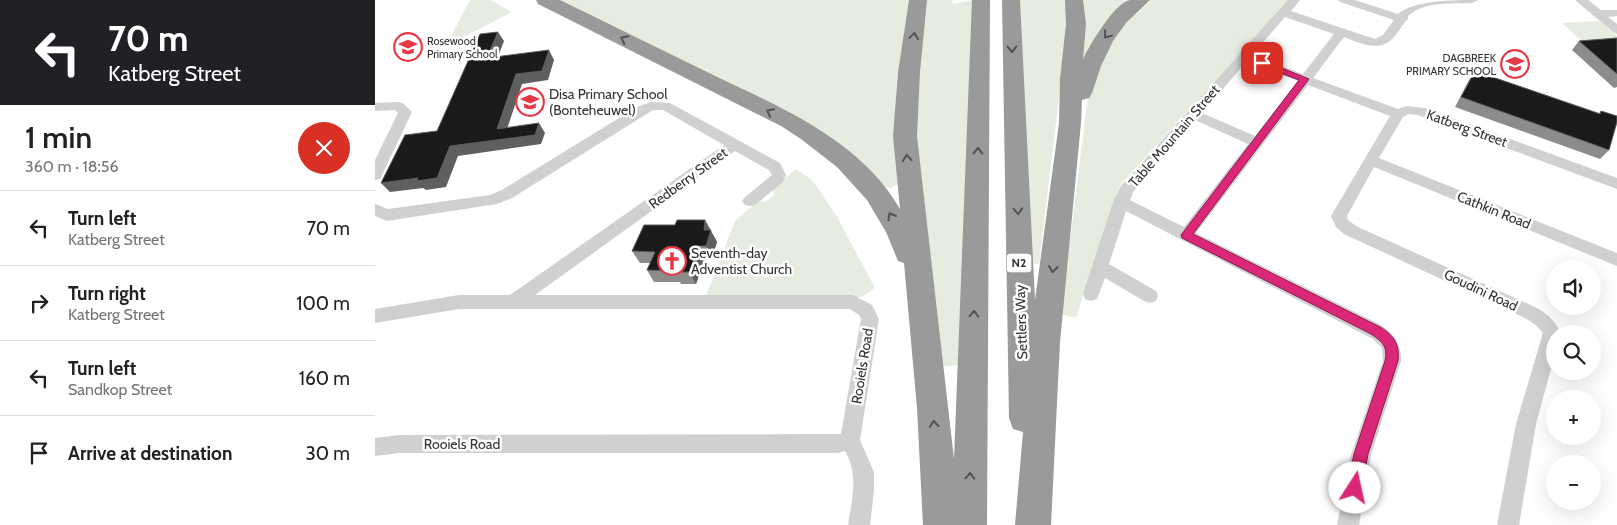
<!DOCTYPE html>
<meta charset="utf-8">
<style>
:root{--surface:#fff;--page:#f2f2f2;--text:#202124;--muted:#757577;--line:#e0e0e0}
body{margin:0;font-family:Cabin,sans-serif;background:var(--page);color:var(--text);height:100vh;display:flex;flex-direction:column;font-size:19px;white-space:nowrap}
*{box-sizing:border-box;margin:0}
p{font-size:16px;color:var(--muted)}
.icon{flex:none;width:28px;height:28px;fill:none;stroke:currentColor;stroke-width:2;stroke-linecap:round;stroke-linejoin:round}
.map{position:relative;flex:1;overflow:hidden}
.details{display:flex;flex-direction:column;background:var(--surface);width:375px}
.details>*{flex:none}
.guide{background:#202124;color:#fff;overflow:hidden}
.controls{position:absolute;left:1171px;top:260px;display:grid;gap:10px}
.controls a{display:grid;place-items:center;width:55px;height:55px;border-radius:50%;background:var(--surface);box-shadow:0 5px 20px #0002;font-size:25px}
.pin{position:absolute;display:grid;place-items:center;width:42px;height:42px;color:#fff;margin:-21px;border-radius:10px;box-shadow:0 2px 8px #0006}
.me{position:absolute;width:55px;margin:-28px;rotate:10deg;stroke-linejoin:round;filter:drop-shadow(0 0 4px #0008)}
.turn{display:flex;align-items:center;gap:18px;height:105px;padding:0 25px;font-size:22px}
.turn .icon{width:65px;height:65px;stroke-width:2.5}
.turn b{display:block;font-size:35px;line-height:42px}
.round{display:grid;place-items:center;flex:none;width:52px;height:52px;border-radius:26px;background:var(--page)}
.head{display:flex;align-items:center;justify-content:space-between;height:85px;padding:0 25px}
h1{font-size:30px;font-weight:600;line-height:38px}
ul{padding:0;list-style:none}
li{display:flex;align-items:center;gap:15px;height:75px;padding:0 25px;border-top:1px solid var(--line)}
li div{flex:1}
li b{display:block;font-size:19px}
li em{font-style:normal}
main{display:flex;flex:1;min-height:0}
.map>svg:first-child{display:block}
</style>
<main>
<section class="details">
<div class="guide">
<div class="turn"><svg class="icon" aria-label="left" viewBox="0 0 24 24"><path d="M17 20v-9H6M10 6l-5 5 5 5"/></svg><div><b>70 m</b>Katberg Street</div></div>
</div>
<div class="head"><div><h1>1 min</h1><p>360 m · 18:56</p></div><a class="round" style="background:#d93025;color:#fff"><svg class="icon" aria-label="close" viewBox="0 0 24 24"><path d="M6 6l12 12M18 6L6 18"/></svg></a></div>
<ul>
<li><svg class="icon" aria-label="left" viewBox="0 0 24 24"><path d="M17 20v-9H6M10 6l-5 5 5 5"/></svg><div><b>Turn left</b><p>Katberg Street</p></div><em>70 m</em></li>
<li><svg class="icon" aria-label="right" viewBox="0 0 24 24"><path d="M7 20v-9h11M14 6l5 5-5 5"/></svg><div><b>Turn right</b><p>Katberg Street</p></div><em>100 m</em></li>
<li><svg class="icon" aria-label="left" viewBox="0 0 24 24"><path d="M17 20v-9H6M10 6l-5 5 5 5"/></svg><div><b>Turn left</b><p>Sandkop Street</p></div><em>160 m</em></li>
<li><svg class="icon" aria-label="arrive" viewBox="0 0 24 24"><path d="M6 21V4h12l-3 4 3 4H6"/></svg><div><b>Arrive at destination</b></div><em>30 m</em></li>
</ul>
</section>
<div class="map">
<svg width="1242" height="525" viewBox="0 0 1242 525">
<rect width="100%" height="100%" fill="#fff"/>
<g fill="#e6ecdf">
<path d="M95,0H115L137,12L71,46Z"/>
<path d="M181,0H534L522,78L520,118L524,184L515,188L509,187L486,163Z"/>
<path d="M550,0H577L578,4L598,0L584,365L564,367L539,150Z"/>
<path d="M644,0H691V38L664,264L655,263Z"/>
<path d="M707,0H759L709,59L708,58Z"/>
<path d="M776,0H914L747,183L742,193L713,293L709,292L701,318L686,314L713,95L737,36Z"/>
<path d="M1224,21L1242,36V47L1216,49L1187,23Z"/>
<path d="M421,169L437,180L461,215L500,288L487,297L331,296L360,221L383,201L391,202L399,195L397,189Z"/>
</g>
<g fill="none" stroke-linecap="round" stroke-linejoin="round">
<g fill="#d0d0d0" fill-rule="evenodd">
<path d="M913,0H925L916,11L1000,39L1008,35L1019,20L965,2L963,0H980L1023,14C1039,0 1079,0 1103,0L1097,3C1076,4 1049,1 1033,16V19C1027,24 1024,32 1018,38C1005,53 984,43 969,37L938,78L1023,109L1032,106L1050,108L1242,178V189L1043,115L1034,114L1028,117L1004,158L1242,253V266L999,167L972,216L973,220L981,226L1162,308C1174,315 1180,321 1186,333L1180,334V354L1161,424L1144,525H1122L1141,424L1168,333L1162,326L1150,318L969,234L961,227L956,216L1015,116L933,85L821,233L1006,325C1019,334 1027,345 1026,361L996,455L984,525H962L976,455L1008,361L1007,348L998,339L751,211L734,264L781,291L783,296L781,301L775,303L769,301L730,278L722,299L716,301L710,299L708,294L738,202L746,186ZM910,17L959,34L928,74L877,55ZM872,61L923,81L880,136L827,113ZM820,120L873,144L809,227L755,200L758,192Z"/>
<path d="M1200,0H1213L1226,10H1242V16L1233,17L1242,24V34L1238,32Z"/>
<path d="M23,102L28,103L37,112L7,175L5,179L0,180V160L23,113L20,110L0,111V103Z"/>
<path d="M276,102L295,103L405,163L411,175L407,183L380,205L375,206L370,205L367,201L370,197L397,175L394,170L360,151L160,295H478L497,305L504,319L485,440L499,472V491L495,525H473C477,499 484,475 470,451L463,453H24L0,456V438L24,435L466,434L486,319L484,315L475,309H84L0,323V309L84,295H135L349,145L288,110H278L137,198L122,204L12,221L0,216V204L13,209L115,195L127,190L262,107Z"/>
</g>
<g fill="#9a9a9a" fill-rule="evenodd">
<path d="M161,0H185C234,24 283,48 332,72C402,106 484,138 525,209L518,136L523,72L534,0H552L545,72L542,136L579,459L597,0H615L612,525H548L542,408L529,263L523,261L511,232L492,200L462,167L426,139L406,126L163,4Z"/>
<path d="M627,0H645L660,300L684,123L685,79L691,24L690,0H708L711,24L708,59C715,45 739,3 755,0C761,0 769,0 775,0L751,23L738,41L726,66L717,93L714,98L707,100L706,123L685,342L676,525H640L648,432L638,429L634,418Z"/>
</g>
</g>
<g fill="#8c8c8c">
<path d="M1242,38V87L1239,88L1197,50L1204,41Z"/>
<path d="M1100,71L1224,113L1226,111L1234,150L1225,159L1080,107L1094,80Z"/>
<path d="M330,220L342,242L337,258H330L321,284H306L305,282H279L272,270L275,263H265L257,251L300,225Z"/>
</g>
<g fill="#5f5f5f">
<path d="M123,32L129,41L119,67L112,58Z"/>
<path d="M174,50L179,60L173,80L147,84L129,138L122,129L141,74Z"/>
<path d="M164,123L170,133L166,144L83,156L71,187L51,190L48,188L15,192L6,183L75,146Z"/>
<path d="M330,220L342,242L337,258L331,246L329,230Z"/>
<path d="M324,246L330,258L321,284L314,272Z"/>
</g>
<g fill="#1a1a1a" stroke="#5f5f5f">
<path d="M123,32L112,58L174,50L167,71L141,74L122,129L164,123L160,135L75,146L62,178L42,181L43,178L6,183L30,135L62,131L105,34Z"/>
<path d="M1242,38V74L1204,41Z"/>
<path d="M1100,71L1225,114L1226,111L1242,116V122L1234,150L1086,97Z"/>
<path d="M302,220H330L329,230H336L331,246H324L314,272H299L300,271L272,270L280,252L257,251L269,225H300Z"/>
</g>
<defs><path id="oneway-chevron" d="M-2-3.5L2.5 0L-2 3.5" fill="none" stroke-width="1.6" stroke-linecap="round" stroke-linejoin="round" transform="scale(1.25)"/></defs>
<g stroke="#525252">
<use href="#oneway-chevron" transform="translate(732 35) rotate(127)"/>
<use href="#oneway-chevron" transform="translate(539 36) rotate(-82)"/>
<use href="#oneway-chevron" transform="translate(249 39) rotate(-154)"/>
<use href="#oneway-chevron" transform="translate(637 49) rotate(88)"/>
<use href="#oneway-chevron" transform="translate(395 112) rotate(-153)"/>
<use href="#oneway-chevron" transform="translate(603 151) rotate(-89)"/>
<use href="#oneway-chevron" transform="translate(532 158) rotate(-95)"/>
<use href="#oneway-chevron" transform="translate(643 211) rotate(88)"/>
<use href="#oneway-chevron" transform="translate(516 216) rotate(-120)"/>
<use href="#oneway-chevron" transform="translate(678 269) rotate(96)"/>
<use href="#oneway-chevron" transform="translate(599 314) rotate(-89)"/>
<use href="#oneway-chevron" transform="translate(559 424) rotate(-94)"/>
<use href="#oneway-chevron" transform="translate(595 476) rotate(-89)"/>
</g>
<path fill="#db2777" stroke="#8e194d" d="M887,60L934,79L818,234L1005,327C1019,335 1025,345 1023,361L993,454L987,488L985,493L980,495L975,493L972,488L979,454L1010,361C1013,347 1008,342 996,334L807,238L806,235L924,80L884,65L883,63Z"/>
<defs>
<symbol id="school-ring" viewBox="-11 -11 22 22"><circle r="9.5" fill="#fff" stroke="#e63946" stroke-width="1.5"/><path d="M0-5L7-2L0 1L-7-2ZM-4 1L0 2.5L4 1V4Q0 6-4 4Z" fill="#e63946"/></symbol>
<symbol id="church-ring" viewBox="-11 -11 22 22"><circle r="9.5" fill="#fff" stroke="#e63946" stroke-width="1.5"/><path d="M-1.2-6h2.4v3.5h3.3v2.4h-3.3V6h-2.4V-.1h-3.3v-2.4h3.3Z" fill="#e63946"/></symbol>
</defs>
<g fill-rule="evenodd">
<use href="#school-ring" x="17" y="31" width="32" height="32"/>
<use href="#school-ring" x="1124" y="48" width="32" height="32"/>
<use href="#school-ring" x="139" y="86" width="32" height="32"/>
<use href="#church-ring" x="281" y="245" width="32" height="32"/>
</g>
<g text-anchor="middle" stroke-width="5" stroke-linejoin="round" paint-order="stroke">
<g font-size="11" fill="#333" stroke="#fff" text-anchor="start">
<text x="52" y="45">Rosewood<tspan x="52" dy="13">Primary School</tspan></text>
<text x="1121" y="62" text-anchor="end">DAGBREEK<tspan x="1121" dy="13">PRIMARY SCHOOL</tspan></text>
</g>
<rect fill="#fff" stroke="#707070" stroke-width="1" x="631.5" y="253.5" width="25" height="19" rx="4"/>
<g font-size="12" font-weight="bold" fill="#333">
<text x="644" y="267">N2</text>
</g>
<g font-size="14" fill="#333" stroke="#fff" text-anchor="start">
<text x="174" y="99">Disa Primary School<tspan x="174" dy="16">(Bonteheuwel)</tspan></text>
<text x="316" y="258">Seventh-day<tspan x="316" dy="16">Adventist Church</tspan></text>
</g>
<g font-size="14" fill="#333" stroke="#fff">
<text transform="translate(1092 128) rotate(20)" y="5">Katberg Street</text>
<text transform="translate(799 136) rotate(-49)" y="5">Table Mountain Street</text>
<text transform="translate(313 178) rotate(-36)" y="5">Redberry Street</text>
<text transform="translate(1119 210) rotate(22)" y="5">Cathkin Road</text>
<text transform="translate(1106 290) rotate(25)" y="5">Goudini Road</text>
<text transform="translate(646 322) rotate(-92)" y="5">Settlers Way</text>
<text transform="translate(487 366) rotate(-81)" y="5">Rooiels Road</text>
<text x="87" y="449">Rooiels Road</text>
</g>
</g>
</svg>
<div class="controls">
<a><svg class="icon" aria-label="sound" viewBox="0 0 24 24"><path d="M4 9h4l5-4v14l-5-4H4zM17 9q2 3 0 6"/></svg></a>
<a><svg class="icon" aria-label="search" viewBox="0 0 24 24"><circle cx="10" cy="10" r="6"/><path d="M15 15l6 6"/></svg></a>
<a>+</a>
<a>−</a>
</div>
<div class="pin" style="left:887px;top:63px;background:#d93025"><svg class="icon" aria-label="arrive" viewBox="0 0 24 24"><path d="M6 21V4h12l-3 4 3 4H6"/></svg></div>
<svg class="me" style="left:980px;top:488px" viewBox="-20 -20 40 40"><circle r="19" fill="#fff"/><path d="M0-13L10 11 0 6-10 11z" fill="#db2777"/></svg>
</div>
</main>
